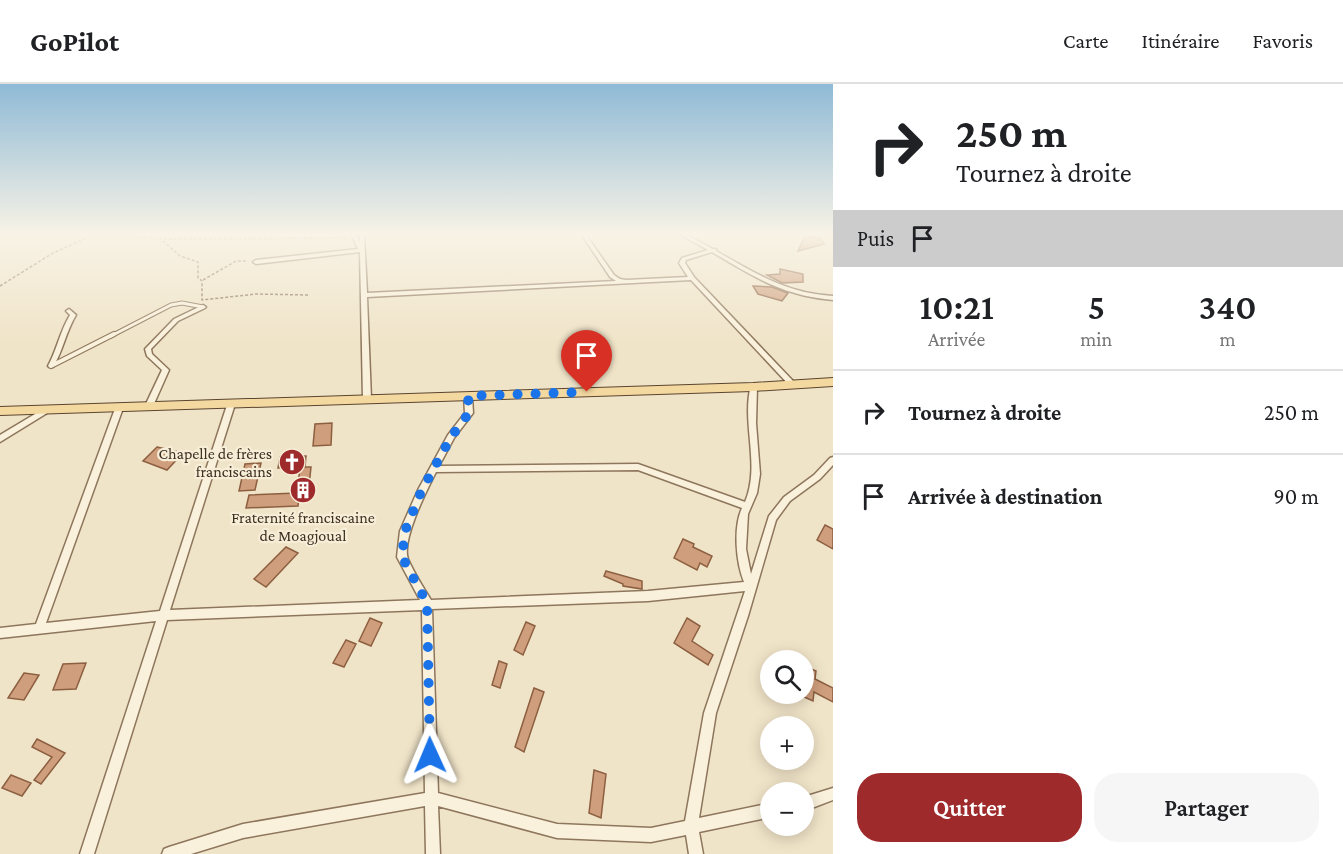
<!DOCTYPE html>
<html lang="fr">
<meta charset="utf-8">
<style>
:root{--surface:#fff;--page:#f6f6f6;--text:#202124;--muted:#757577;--line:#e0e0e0;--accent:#9e2a2b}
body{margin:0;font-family:"Crimson Pro",serif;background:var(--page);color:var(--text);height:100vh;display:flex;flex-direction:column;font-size:22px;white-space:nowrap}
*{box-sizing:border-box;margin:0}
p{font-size:20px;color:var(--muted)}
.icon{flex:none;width:33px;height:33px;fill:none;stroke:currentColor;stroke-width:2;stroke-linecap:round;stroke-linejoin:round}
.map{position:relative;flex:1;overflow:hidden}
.panel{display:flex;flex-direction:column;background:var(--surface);width:510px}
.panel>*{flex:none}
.guide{background:#fff;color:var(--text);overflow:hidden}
.buttons{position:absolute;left:760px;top:566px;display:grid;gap:12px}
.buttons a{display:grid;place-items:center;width:54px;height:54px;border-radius:50%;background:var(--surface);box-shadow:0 3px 15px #0003;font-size:30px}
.pin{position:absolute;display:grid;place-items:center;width:51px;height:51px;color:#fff;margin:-62px -26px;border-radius:50% 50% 50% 0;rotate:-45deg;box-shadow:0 0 6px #0007}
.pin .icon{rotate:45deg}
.me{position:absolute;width:66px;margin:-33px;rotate:359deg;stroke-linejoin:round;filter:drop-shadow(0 0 4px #0008)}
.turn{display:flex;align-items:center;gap:21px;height:126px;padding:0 24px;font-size:27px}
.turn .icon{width:78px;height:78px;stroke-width:2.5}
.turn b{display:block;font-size:42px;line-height:51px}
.then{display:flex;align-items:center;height:57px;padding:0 24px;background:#0003;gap:12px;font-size:22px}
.eta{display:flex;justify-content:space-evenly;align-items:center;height:102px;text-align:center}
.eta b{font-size:36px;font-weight:600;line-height:42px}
.action{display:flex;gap:12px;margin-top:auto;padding:12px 24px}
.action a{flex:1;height:69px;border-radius:24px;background:var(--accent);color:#fff;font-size:24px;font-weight:600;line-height:69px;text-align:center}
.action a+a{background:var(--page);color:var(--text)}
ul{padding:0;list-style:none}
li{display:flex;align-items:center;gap:18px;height:84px;padding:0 24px;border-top:2px solid var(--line)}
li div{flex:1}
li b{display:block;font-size:22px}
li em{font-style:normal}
header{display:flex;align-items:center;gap:36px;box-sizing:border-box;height:84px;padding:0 30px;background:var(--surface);border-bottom:2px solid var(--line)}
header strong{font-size:28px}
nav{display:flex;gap:33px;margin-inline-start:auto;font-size:21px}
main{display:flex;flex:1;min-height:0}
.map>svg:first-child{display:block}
</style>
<header>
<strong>GoPilot</strong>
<nav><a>Carte</a><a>Itinéraire</a><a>Favoris</a></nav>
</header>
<main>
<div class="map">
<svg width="833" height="770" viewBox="0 0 833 770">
<rect width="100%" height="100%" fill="#f0e4c8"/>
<g fill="#cf9f7d" stroke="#8d5f41" stroke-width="1.5">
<path d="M805,152L820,153L824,160L798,167Z"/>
<path d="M780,185L803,190V198L782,199L767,191L780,190Z"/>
<path d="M753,202L772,203L788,209L782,217L758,210Z"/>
<path d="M332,339L331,361L313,362L315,340Z"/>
<path d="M157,363L183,369L167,386L143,377Z"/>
<path d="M306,372L305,383H311L308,411L299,412L298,422L246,424L249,411L297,409L300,383L278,384L280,373Z"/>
<path d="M261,379L255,406L239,407L245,380Z"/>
<path d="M825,441L833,445V465L817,456Z"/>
<path d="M683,455L694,460L693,463L712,472L707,483L700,479L697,486L674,474Z"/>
<path d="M286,463L298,469L266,503L254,495Z"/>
<path d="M606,487L642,497V505L623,502V500L604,492Z"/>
<path d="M370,534L382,539L371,562L359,557Z"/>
<path d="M687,534L700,542L692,557L713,571L708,581L674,559Z"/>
<path d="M526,538L535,542L523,571L514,566Z"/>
<path d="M346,556L356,560L344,583L333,579Z"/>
<path d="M499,577L507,580L500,604L492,601Z"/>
<path d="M86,579L76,605L53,606L63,580Z"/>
<path d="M804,582L816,587L815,595L833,604V618L814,608L813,617L804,613Z"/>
<path d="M24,589L39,591L24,616L8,614Z"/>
<path d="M534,604L544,608L524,668L515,663Z"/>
<path d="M37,655L65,669L41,700L34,696L52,673L32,663Z"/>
<path d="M594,686L606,690L601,734L589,729Z"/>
<path d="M11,691L31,699L22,712L2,704Z"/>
</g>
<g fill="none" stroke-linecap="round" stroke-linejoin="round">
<defs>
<path id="lane-far1" d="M111,252L171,221L182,219L203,223"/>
<path id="lane" d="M51,282L114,250"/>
<g id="street">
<path d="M352,151H356L360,158V151H364L367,209L616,197L610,193L582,151H586L614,191L620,195L626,196L688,193L679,179L682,174L708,166L681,151H687L713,165H716V167C757,190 785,209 833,212V216C783,212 754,193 712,168L686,176L685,179L694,193L794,298L796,300L792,302H790L691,196L367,213L371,315L367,317L363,315L360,168L256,180L253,178L256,176L358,165Z"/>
<path d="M203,221L206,223L205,224L178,237L151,265L152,270L169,286L153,322L152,324H146L145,322L162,286L147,272L145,265L174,235Z"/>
<path d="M69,225L76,231C66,247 63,267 53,283H49L48,282C57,266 60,247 70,231L66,227Z"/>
<path d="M751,301H753L757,303L756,339L760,390L757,409L748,430L746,465L751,490L769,432L784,413L814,391L830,374L833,373V381L820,395L790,417L776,436L748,532L716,629L699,734L771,719V733L699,748L703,770H689L686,751L651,758L557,754L438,722L440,770H426L425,722L243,754L191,770H162L164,765L169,763L243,740L425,709L422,526L167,536L94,770H80L156,537L0,554V544L36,540L116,322H119L123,324L46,539L160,527L228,318H234L235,320L170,526L420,516L397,473L400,447L418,406L448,351L465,329L464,312L468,310L472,312L473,329L454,354L439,382L638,380L745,418C761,381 741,339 751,301ZM638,386L742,424C733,444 736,478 744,498L648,507L431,516C423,503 414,489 408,475C401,456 427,406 436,388ZM745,507L704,629L685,737L651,744L557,740L438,709L432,525L648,517Z"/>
<path d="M45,324H48L52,326L0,358V351Z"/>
<path d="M833,704V716L804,727V713Z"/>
</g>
<path id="primary" d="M833,294V302L753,307L0,331V323L753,299Z"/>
</defs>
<use href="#lane-far1" stroke="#8d765c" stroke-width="5"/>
<use href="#lane" stroke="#8d765c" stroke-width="6"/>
<use href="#street" stroke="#8d765c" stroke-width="3"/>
<use href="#primary" stroke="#5b4430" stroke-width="2"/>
<g stroke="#8d765c" stroke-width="1.5" stroke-dasharray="3 2" stroke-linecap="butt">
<path d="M124,151L161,155L348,154"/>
<path d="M163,157L180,172L198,178V194L202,197V216L256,210L308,211"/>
<path d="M203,196L236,177H247"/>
<path d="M0,202L53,169L93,151"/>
</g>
<use href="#lane-far1" stroke="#faf1dc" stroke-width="3"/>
<use href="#lane" stroke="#faf1dc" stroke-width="4"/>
<use href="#street" fill="#faf1dc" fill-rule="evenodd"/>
<use href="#primary" fill="#f3d9a0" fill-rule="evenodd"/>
</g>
<linearGradient id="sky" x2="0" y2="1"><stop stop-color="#8fbad6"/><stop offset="0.58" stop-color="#f8f3e6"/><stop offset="1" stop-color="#f8f3e6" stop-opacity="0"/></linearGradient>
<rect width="833" height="259" fill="url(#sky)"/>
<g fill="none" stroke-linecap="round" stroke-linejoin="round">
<path stroke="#1a73e8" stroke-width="10" stroke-dasharray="0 18" d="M430,671L427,519L402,473L405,447L421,408L451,353L469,329L468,312L587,308"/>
</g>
<defs>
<symbol id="church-disc" viewBox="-11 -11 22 22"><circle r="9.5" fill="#9e2a2b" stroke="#f7eed8"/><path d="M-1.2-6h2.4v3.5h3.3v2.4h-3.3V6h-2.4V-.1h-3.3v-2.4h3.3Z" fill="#fff"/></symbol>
<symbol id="building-disc" viewBox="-11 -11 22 22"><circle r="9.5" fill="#9e2a2b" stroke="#f7eed8"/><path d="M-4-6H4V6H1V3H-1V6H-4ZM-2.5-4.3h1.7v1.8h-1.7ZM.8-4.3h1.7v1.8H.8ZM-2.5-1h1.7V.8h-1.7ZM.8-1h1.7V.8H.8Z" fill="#fff"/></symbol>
</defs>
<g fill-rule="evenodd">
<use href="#church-disc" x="277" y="363" width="30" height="30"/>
<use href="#building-disc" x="288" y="391" width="30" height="30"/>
</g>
<g text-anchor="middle" stroke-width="4.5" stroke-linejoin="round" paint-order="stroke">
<g font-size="16" fill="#3d2e20" stroke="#f7eed8" text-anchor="end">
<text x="272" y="375">Chapelle de frères<tspan x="272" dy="18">franciscains</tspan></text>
<text x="303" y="439" text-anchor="middle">Fraternité franciscaine<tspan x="303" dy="18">de Moagjoual</tspan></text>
</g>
</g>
</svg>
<div class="buttons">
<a><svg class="icon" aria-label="search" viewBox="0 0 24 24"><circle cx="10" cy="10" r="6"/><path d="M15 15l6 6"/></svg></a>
<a>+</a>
<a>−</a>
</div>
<div class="pin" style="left:587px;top:308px;background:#d93025"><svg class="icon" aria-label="arrive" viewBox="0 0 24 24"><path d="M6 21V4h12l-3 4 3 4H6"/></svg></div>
<svg class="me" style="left:430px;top:671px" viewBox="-20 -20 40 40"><path d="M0-17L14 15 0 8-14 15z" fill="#1a73e8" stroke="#fff" stroke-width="4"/></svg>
</div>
<section class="panel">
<div class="guide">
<div class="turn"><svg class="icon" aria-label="right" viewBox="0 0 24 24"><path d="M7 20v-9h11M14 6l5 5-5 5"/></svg><div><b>250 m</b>Tournez à droite</div></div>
<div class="then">Puis<svg class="icon" aria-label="arrive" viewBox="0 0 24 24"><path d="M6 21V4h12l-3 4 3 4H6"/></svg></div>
</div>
<div class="eta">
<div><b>10:21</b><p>Arrivée</p></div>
<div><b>5</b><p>min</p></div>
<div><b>340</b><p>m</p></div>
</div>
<ul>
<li><svg class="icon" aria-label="right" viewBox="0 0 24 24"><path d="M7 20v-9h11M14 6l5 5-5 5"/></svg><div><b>Tournez à droite</b></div><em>250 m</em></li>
<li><svg class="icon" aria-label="arrive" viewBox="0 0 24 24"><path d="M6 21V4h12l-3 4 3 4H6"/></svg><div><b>Arrivée à destination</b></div><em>90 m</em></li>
</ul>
<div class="action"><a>Quitter</a><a>Partager</a></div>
</section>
</main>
